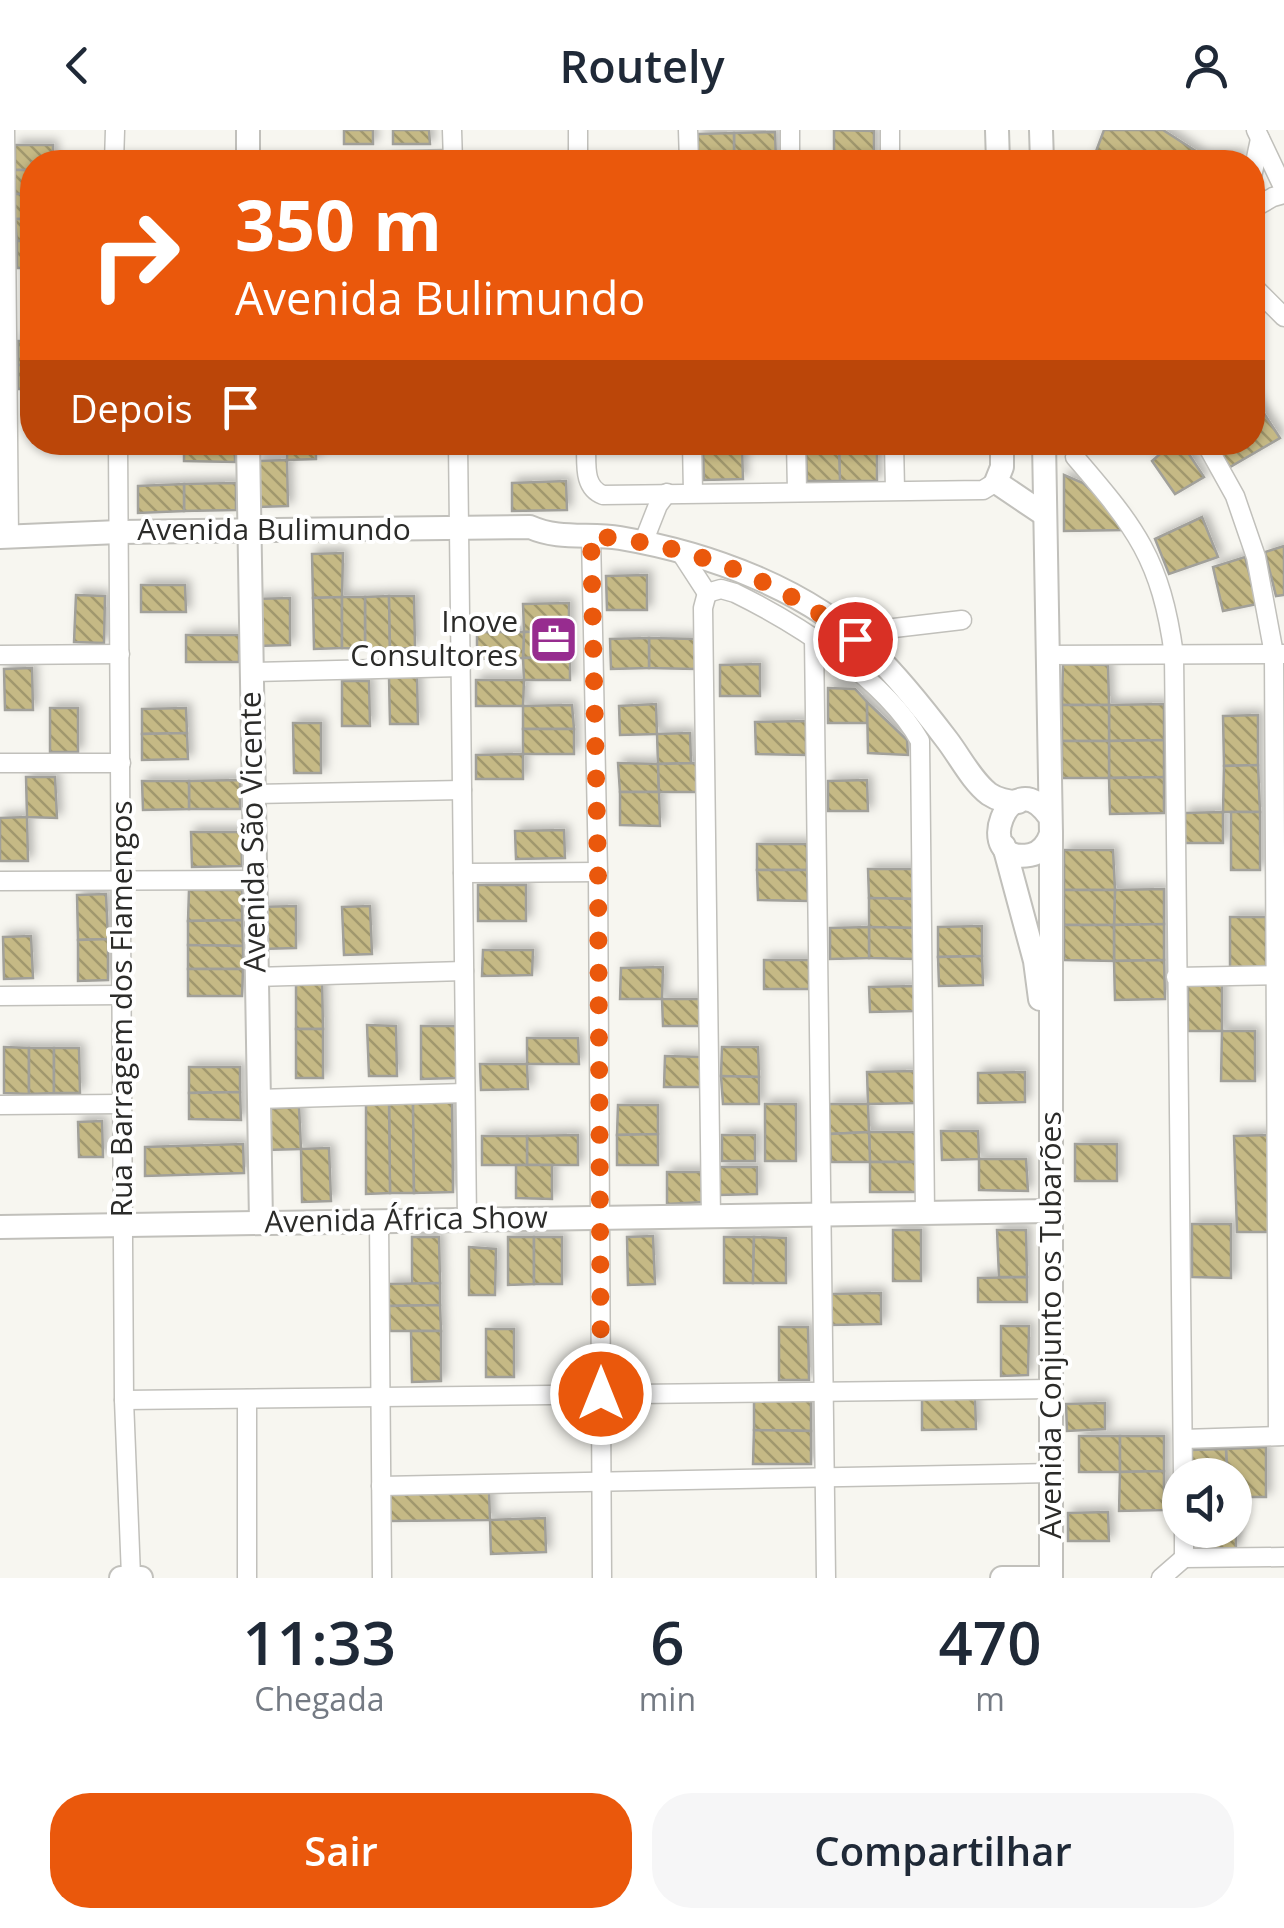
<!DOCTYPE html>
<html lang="pt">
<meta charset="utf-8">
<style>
:root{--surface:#fff;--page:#f6f6f7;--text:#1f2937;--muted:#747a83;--accent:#ea580c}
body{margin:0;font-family:"Open Sans",sans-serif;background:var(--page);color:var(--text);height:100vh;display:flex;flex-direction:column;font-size:38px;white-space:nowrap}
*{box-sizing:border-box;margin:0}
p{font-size:32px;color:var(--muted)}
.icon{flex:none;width:55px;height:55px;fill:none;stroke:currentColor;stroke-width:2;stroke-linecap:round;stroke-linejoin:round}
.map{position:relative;height:1448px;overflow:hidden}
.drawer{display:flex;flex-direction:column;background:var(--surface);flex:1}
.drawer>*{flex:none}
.banner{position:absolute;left:20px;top:20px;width:1245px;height:305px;border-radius:40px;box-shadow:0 2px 8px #0004;background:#ea580c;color:#fff;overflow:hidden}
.fabs{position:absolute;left:1162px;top:1328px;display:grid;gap:20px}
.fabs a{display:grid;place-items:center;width:90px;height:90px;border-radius:50%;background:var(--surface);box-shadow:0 2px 8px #0004;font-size:50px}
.pin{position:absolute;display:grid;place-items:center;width:85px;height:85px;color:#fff;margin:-42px;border:5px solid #fff;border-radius:50%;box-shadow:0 2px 10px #0007}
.me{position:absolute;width:110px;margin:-55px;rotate:0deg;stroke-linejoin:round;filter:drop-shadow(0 0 8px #0008)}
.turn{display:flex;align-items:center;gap:35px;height:210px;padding:0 50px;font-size:45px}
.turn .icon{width:130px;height:130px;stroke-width:2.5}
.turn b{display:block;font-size:70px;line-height:85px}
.then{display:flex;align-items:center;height:95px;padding:0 50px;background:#0003;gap:20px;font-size:38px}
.eta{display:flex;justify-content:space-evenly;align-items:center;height:170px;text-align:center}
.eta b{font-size:60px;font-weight:600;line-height:70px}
.action{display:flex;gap:20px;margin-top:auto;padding:20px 50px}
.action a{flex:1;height:115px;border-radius:40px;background:var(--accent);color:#fff;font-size:40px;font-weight:600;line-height:115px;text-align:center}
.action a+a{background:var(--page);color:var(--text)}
header{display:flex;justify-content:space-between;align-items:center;height:130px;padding:0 50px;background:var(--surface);font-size:45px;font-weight:600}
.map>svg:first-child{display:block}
</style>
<header><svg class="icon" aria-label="back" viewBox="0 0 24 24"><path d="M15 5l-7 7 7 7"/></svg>Routely<svg class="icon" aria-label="person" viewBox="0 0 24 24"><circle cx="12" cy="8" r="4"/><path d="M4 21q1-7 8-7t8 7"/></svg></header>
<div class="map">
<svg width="1284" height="1448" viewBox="0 0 1284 1448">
<defs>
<pattern id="building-back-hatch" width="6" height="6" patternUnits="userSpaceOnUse" patternTransform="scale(2.5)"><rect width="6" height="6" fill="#c5b985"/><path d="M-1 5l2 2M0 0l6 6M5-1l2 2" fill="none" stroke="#a0976d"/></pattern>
<filter id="shadow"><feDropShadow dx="4.5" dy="-4.5" stdDeviation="5" flood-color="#0004"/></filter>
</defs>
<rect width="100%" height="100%" fill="#f7f6f0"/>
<g fill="url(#building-back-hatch)" stroke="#a1a09a" stroke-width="2.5" filter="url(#shadow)">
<rect x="344" y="0" width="29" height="14"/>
<path d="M393,0H429L430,14H393Z"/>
<path d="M834,0L874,1V29H834Z"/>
<path d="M1104,0H1163L1202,25H1242L1240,32H1092Z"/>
<path d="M775,2L776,32H734V3Z"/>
<path d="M734,3V32H698V4Z"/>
<path d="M15,15H53V32H32V40H15Z"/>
<rect x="15" y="40" width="17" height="24"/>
<rect x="15" y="64" width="17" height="25"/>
<path d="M15,89H32V111H17Z"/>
<rect x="17" y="111" width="15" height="27"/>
<rect x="18" y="211" width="14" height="24"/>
<rect x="18" y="235" width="14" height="24"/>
<path d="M1252,265L1280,308L1230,337L1213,312H1252Z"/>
<path d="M184,312H235V332L184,331Z"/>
<path d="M287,312H316V329L287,330Z"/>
<path d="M1174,312H1181L1204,347L1175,364L1152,331Z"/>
<path d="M742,318L743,349L704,350L703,319Z"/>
<path d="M839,319H877V351H840Z"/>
<path d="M839,319L840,351H807L806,320Z"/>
<path d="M287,330L288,376L258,377L257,331Z"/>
<path d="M1064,345L1083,353L1119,386L1125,400L1064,401Z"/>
<path d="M566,351L567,380L512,381V353Z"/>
<path d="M236,353V380L184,381V354Z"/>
<path d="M184,354V381L138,383V356Z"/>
<path d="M1202,387L1218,427L1169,444L1155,409Z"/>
<path d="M1284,416V465L1276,466L1265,422Z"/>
<path d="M343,423L342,467L313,468L312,424Z"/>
<path d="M1245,427L1257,474L1223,481L1213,437Z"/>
<path d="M647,445V480H607L606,446Z"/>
<path d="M141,455H185L186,482H141Z"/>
<path d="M76,465L105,466L104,513L74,512Z"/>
<path d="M389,466L390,519H365V467Z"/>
<path d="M389,466H414L415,518L390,519Z"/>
<path d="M342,467V518L314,519L313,468Z"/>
<path d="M342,467H365V519L342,518Z"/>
<path d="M290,468V515L256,516L255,469Z"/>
<path d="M569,473V501L524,502L523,474Z"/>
<path d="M569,501L570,527L523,528L524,502Z"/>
<path d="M477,502H524L523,528L477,529Z"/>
<rect x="186" y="505" width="53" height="27"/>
<path d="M649,508L695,509V539L649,538Z"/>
<path d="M649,508V538L611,539L610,509Z"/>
<path d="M570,527V550H524L523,528Z"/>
<path d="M760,534V566H720V535Z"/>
<path d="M1063,534L1108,535L1109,575H1062Z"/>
<path d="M32,538L33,580H5L4,539Z"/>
<path d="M389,547H417L418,594H390Z"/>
<path d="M476,550H524L523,576H476Z"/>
<path d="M342,551H369L370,596H342Z"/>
<path d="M828,558L855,559L867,572V593H828Z"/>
<path d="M867,572L907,610L908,625L868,623Z"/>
<path d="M656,574L657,604L620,605L619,576Z"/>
<path d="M1164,574V610L1109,611V575Z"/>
<path d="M572,575L574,599H523V576Z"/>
<rect x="1062" y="575" width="47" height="36"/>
<rect x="50" y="578" width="28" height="44"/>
<path d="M186,578L187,603L142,604V579Z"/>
<path d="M1258,585V635L1224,636L1223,586Z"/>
<path d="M806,591V625L756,624L755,592Z"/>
<path d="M293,593H321V643H294Z"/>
<rect x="523" y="599" width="51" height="25"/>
<path d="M187,603L188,629L142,630V604Z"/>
<path d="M690,603L691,633L658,634L657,604Z"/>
<path d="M1164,610V647L1109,648V611Z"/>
<rect x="1062" y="611" width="47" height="37"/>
<path d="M523,624V649H476V625Z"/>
<path d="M618,633L658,634L659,662H620Z"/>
<path d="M698,633L697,662H659L658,634Z"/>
<path d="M1258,635L1260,682H1223L1224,636Z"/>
<path d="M26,647H55L57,688L27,687Z"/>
<path d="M1164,647V683L1110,684L1109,648Z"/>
<path d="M240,650V679H189V651Z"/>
<path d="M867,650L868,681H828V651Z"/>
<path d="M142,651H189V679L143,680Z"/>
<path d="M620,662H659L660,696L620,695Z"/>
<path d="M1223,682V713H1185V683Z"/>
<rect x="1231" y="682" width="29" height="58"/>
<path d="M27,687L28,731H0V688Z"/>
<path d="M564,700L565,728L516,729L515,701Z"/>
<path d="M191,702H241L242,736L192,737Z"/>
<rect x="757" y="714" width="50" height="26"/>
<path d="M1064,720H1113L1115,760H1064Z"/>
<path d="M868,739H915V769L869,768Z"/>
<path d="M757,740H807L808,771L758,770Z"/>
<rect x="478" y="755" width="48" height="36"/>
<path d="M1164,759V794L1114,795L1115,760Z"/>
<path d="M189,760H242V790L188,791Z"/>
<path d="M1064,760H1115L1114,795H1064Z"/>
<path d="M106,764L108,809L78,810L77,765Z"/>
<path d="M869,768L915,769L916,798L869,797Z"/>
<path d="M296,776V818L260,819L259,777Z"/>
<path d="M370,776L372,824L344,825L342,777Z"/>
<path d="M1230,787H1266V838L1230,839Z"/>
<path d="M242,790L243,816L188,815V791Z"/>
<path d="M1164,794V830L1114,831V795Z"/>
<path d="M1064,795H1114V831L1064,830Z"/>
<path d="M982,796V826L938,827V797Z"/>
<path d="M869,797L916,798V829L869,828Z"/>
<path d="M869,797V828L830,829V798Z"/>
<path d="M31,806L33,848L4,849L3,807Z"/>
<path d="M108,809V850L78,851V810Z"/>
<path d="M188,815L243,816V839H188Z"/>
<path d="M483,820H533L532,845L482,846Z"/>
<path d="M982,826L983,855L939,856L938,827Z"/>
<rect x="764" y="830" width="45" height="29"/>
<path d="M1164,830L1165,869L1115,870L1114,831Z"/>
<path d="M663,837L662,869H620L621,838Z"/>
<path d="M188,839H243L242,866H188Z"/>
<path d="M322,849L323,899H296V850Z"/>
<rect x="1188" y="852" width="34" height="49"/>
<path d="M915,856V881L870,882L869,857Z"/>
<path d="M662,869H702V896H663Z"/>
<path d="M367,895L396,896L397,946H369Z"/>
<path d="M421,896H458L457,948L421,949Z"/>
<rect x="296" y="899" width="27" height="49"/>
<path d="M1222,901H1255V951H1221Z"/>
<path d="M527,908H578L579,934H527Z"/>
<path d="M4,917L29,918V964L4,963Z"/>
<path d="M722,917H758L759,947L721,946Z"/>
<path d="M29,918H54V963L29,964Z"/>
<path d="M54,918H79L80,963H54Z"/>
<path d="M665,926L702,927L703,957H664Z"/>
<path d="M480,934H527L528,959L481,960Z"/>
<path d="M189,937H240V962L189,963Z"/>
<path d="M916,941L917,973L868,974L867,942Z"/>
<path d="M1025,942V972L978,973V943Z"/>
<path d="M721,946L759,947V974H723Z"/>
<path d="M240,962L241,990L189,989V963Z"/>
<path d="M389,970H413L414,1063H390Z"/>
<path d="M389,970L390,1063L366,1064V971Z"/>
<path d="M413,970H452L453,1062L414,1063Z"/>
<rect x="765" y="974" width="31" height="57"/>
<path d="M829,974H868L869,1002L830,1004Z"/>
<path d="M618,975H658V1004L617,1005Z"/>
<path d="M299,977L301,1019L265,1020L263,979Z"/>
<path d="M102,991L103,1027H79L78,992Z"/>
<path d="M941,1001H978L979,1029L942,1030Z"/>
<path d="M869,1002H918V1032H870Z"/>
<path d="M869,1002L870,1032H831L830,1004Z"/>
<path d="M658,1004V1035H617V1005Z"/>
<path d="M578,1005V1035H527V1006Z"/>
<rect x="722" y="1005" width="33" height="26"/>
<path d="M1270,1005V1102H1237L1234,1006Z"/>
<rect x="482" y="1006" width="45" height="29"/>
<path d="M243,1014L244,1043L145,1046V1017Z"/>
<rect x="1075" y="1014" width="42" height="37"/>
<path d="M329,1018L331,1071L302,1072L301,1019Z"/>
<path d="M979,1029H1026L1028,1061L979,1060Z"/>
<rect x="870" y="1032" width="48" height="30"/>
<path d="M516,1035H552V1069L516,1068Z"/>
<path d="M720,1037H757V1064L720,1065Z"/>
<path d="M667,1042H703L704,1072L667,1074Z"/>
<path d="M1192,1094H1231V1148L1192,1147Z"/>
<rect x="893" y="1100" width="28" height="51"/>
<path d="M997,1100H1026L1027,1147H999Z"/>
<path d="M653,1106L655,1154L628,1155L627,1107Z"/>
<path d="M412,1107H439L440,1153L412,1154Z"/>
<path d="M508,1107H534V1154L508,1155Z"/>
<rect x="534" y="1107" width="28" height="47"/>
<path d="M724,1107H754L753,1153H724Z"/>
<path d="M754,1107L786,1108V1153H753Z"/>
<path d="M469,1117L496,1119L495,1165H469Z"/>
<path d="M1027,1147V1172H978V1148Z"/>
<path d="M440,1153V1175L389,1176L388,1154Z"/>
<path d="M881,1163V1194L831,1195V1164Z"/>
<path d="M440,1175L441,1201H390L389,1176Z"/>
<path d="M1001,1196H1029L1028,1245L1001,1246Z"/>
<path d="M779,1197H808L809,1250H779Z"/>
<rect x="486" y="1199" width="28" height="48"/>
<path d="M411,1201H441V1251L412,1252Z"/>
<path d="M975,1268L976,1299L922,1300V1270Z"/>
<path d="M754,1270H811V1301L754,1300Z"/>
<path d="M1105,1273V1299L1067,1301L1066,1274Z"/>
<path d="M754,1300L811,1301V1334H753Z"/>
<rect x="1079" y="1306" width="41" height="36"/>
<path d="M1120,1306H1164V1341L1120,1342Z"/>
<path d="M1266,1317V1367H1235V1345H1227L1226,1319Z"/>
<path d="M1226,1319L1227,1345H1191L1190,1320Z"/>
<path d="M1164,1341V1380L1119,1381L1120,1342Z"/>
<path d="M489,1361L490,1390L390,1391L389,1362Z"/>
<path d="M1236,1373V1420L1201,1422L1200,1400H1235Z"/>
<path d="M1108,1382L1109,1411H1068V1383Z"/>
<path d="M545,1388L546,1422L491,1424L490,1390Z"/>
</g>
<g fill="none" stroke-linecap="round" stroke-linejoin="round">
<defs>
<g id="street">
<path d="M5,0L9,407"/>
<path d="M452,0L453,32"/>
<path d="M688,0L689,32"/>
<path d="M790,0V32"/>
<path d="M890,0V32"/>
<path d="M1256,0L1284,59"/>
<path d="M114,32L115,0"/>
<path d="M315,32L453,29"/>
<path d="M578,32V0"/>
<path d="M1252,47L1260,9"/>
<path d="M1252,79L1273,67L1284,64"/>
<path d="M1252,155L1284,187"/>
<path d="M118,312L124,1270L131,1446"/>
<path d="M458,312L467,1090"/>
<path d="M586,312C587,332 582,357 603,365L983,360L996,352"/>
<path d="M692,312L693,363"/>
<path d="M796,312L797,361"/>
<path d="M894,312L895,360"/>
<path d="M1205,312L1235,366L1256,427L1274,524L1278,1306"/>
<path d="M1075,327C1136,398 1161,429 1174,525L1183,1345"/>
<path d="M591,406L598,742L602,1448"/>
<path d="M643,413L658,375L667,363"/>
<path d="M681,423L707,463"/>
<path d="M707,463L721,459L735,463C798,494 885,549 920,611L925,1083"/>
<path d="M707,463L703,478L711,1087"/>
<path d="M838,495L877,500L962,490"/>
<path d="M814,507L826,1448"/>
<path d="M0,525L120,524"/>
<path d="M1046,525L1284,524"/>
<path d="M251,542L461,537"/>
<path d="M0,633H121"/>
<path d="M253,664L462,660"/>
<path d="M463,743L598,742"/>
<path d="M0,751L255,750"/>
<path d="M255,847L464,841"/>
<path d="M1176,847L1284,845"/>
<path d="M0,866L122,865"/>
<path d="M258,969L465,963"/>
<path d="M0,975L122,974"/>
<path d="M379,1091L382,1448"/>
<path d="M124,1270L1051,1259"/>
<path d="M1183,1309L1284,1306"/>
<path d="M381,1356L1051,1343"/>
<path d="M1184,1400V1428"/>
<path d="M1184,1428L1284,1427"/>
<path d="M247,1448V1269"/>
<path d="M1161,1448L1184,1428"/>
</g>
<g id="secondary">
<path d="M997,0L998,32"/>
<path d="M1041,0L1042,32"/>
<path d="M248,32V0"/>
<path d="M248,312L261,1092"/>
<path d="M1002,312V337L996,352L1045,385"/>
<path d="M1044,312L1051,704C1047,715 1041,723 1030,725C970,736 1009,629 1049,686"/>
<path d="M0,407L119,402L530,397C559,410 589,403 620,408C708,423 808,459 873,523C900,549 925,581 947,610C960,627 972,651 989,664C998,670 1008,672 1018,672"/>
<path d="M1051,704V1448"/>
<path d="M1004,716L1035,831L1040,869"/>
<path d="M0,1097L1052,1081"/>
<path d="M121,1448H141"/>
<path d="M1002,1448H1051"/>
</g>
</defs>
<use href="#street" stroke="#c1c0bb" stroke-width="21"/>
<use href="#secondary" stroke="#c1c0bb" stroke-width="26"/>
<use href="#street" stroke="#fff" stroke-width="18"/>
<use href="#secondary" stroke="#fff" stroke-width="22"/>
</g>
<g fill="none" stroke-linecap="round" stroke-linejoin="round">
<path stroke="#ea580c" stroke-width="18" stroke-dasharray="0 32.4" d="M601,1264L598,742L591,406C686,412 781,451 855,509"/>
</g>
<defs>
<symbol id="office-square" viewBox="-11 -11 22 22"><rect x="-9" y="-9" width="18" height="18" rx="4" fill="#972c8f" stroke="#fff"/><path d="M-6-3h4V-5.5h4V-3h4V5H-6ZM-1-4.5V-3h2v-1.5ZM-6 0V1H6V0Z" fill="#fff"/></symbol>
</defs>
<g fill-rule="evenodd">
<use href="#office-square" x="526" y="482" width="55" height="55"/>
</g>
<g text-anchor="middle" stroke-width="8" stroke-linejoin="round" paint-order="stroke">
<g font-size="30" fill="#2b2b29" stroke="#fff">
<text x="274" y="410">Avenida Bulimundo</text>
<text transform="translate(253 702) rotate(-91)" y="10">Avenida São Vicente</text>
<text transform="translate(122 879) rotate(-90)" y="10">Rua Barragem dos Flamengos</text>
<text transform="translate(406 1090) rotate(-1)" y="10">Avenida África Show</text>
<text transform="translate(1051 1195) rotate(-90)" y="10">Avenida Conjunto os Tubarões</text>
</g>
<g font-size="30" fill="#2b2b29" stroke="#fff" text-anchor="end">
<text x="518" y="502">Inove<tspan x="518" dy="34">Consultores</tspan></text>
</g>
</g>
</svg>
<div class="fabs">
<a><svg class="icon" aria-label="sound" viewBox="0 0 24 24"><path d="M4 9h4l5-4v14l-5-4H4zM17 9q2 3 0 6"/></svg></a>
</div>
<div class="pin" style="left:855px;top:509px;background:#d93025"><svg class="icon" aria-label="arrive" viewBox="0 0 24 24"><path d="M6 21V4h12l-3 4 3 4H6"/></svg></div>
<svg class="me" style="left:601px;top:1264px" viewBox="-20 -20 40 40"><circle r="17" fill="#ea580c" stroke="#fff" stroke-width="3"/><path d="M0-11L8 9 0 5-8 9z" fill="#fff"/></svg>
<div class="banner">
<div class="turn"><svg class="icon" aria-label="right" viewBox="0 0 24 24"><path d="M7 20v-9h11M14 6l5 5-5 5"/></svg><div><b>350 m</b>Avenida Bulimundo</div></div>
<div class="then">Depois<svg class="icon" aria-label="arrive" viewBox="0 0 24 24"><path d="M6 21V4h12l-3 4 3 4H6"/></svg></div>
</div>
</div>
<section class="drawer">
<div class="eta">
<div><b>11:33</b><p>Chegada</p></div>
<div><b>6</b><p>min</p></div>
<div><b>470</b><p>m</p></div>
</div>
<div class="action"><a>Sair</a><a>Compartilhar</a></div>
</section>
